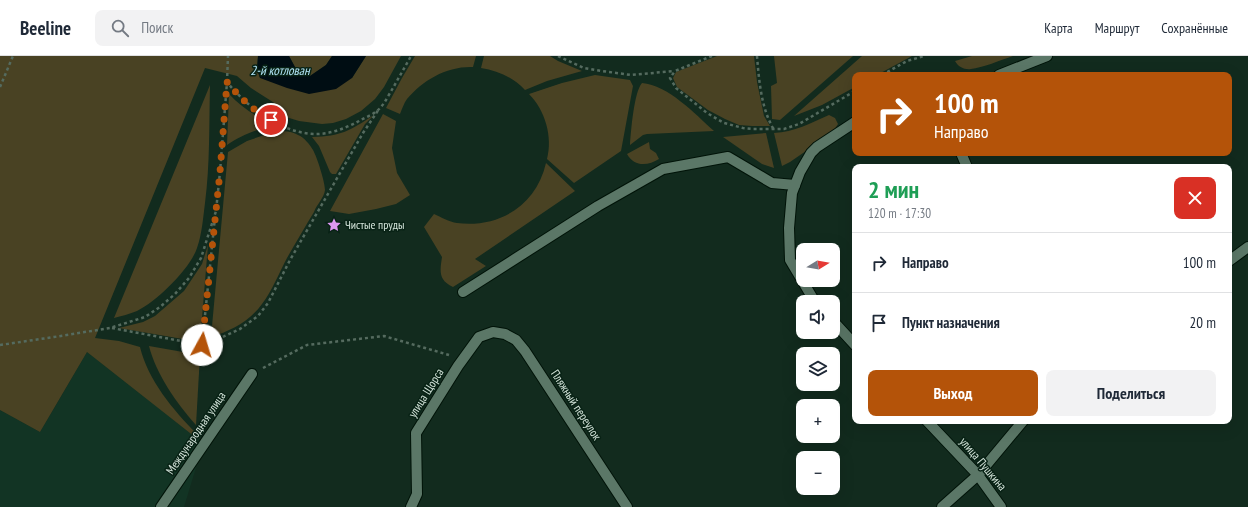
<!DOCTYPE html>
<html lang="ru">
<meta charset="utf-8">
<style>
:root{--surface:#fff;--page:#f2f2f3;--text:#1f2937;--muted:#747a83;--line:#e0e1e3;--accent:#b45309}
body{margin:0;font-family:"PT Sans Narrow",sans-serif;background:var(--page);color:var(--text);height:100vh;display:flex;flex-direction:column;font-size:15px;white-space:nowrap}
*{box-sizing:border-box;margin:0}
p{font-size:13px;color:var(--muted)}
.icon{flex:none;width:22px;height:22px;fill:none;stroke:currentColor;stroke-width:2;stroke-linecap:round;stroke-linejoin:round}
.map{position:relative;flex:1;overflow:hidden}
.side{position:absolute;left:852px;top:108px;width:380px;height:260px;display:flex;flex-direction:column;background:var(--surface);border-radius:8px;box-shadow:0 4px 16px #0002}
.side>*{flex:none}
.top-card{position:absolute;left:852px;top:16px;width:380px;height:84px;border-radius:8px;box-shadow:0 4px 16px #0002;background:#b45309;color:#fff;overflow:hidden}
.needle{width:26px;rotate:79deg}
.controls{position:absolute;left:796px;top:187px;display:grid;gap:8px}
.controls a{display:grid;place-items:center;width:44px;height:44px;border-radius:8px;background:var(--surface);box-shadow:0 4px 16px #0002;font-size:20px}
.pin{position:absolute;display:grid;place-items:center;width:34px;height:34px;color:#fff;margin:-17px;border:2px solid #fff;border-radius:50%;box-shadow:0 1px 4px #0007}
.me{position:absolute;width:44px;margin:-22px;rotate:6deg;stroke-linejoin:round;filter:drop-shadow(0 0 3px #0008)}
.turn{display:flex;align-items:center;gap:14px;height:84px;padding:0 16px;font-size:18px}
.turn .icon{width:52px;height:52px;stroke-width:2.5}
.turn b{display:block;font-size:28px;line-height:34px}
.round{display:grid;place-items:center;flex:none;width:42px;height:42px;border-radius:8px;background:var(--page)}
.head{display:flex;align-items:center;justify-content:space-between;height:68px;padding:0 16px}
h1{font-size:24px;font-weight:700;line-height:30px;color:#1e9e55}
.primary-button{display:flex;gap:8px;margin-top:auto;padding:8px 16px}
.primary-button a{flex:1;height:46px;border-radius:8px;background:var(--accent);color:#fff;font-size:16px;font-weight:700;line-height:46px;text-align:center}
.primary-button a+a{background:var(--page);color:var(--text)}
ul{padding:0;list-style:none}
li{display:flex;align-items:center;gap:12px;height:60px;padding:0 16px;border-top:1px solid var(--line)}
li div{flex:1}
li b{display:block;font-size:15px}
li em{font-style:normal}
header{display:flex;align-items:center;gap:24px;box-sizing:border-box;height:56px;padding:0 20px;background:var(--surface);border-bottom:1px solid var(--line)}
header strong{font-size:19px}
nav{display:flex;gap:22px;margin-inline-start:auto;font-size:14px}
.search{width:280px;height:36px;background:var(--page);display:flex;align-items:center;gap:10px;box-sizing:border-box;padding:0 14px;border-radius:8px;color:var(--muted);font-size:15px}
.map>svg:first-child{display:block}
</style>
<header>
<strong>Beeline</strong>
<div class="search"><svg class="icon" aria-label="search" viewBox="0 0 24 24"><circle cx="10" cy="10" r="6"/><path d="M15 15l6 6"/></svg>Поиск</div>
<nav><a>Карта</a><a>Маршрут</a><a>Сохранённые</a></nav>
</header>
<div class="map">
<svg width="1248" height="451" viewBox="0 0 1248 451">
<rect width="100%" height="100%" fill="#122b1e"/>
<path fill="#123424" d="M87,296L207,390L198,405L184,451H0V354L40,376L62,339Z"/>
<g fill="#494223">
<path d="M0,0H258L257,13L260,22H352L366,0H401L384,31L375,43L361,55L346,63L333,67L322,68L299,65L286,61L276,48L251,32L237,20L205,12L95,282L119,285L140,291C148,324 173,354 197,378L195,381L87,296L40,376L0,354Z"/>
<path d="M289,0H332L326,9L310,20L295,11Z"/>
<path d="M415,0H476L473,11C447,10 423,24 407,43C404,47 402,53 400,58L386,52L402,22Z"/>
<path d="M484,0H550L558,5L582,15L547,25L525,34C513,21 498,15 481,12Z"/>
<path d="M717,0H754L757,26L764,60L770,70H752L739,69L725,63L708,54L681,34L677,31L673,22L676,16Z"/>
<path d="M774,0H853L780,64L772,63L771,30L777,27Z"/>
<path d="M862,0H912L877,19H855V31L822,49L794,60Z"/>
<path d="M972,0H1013C1001,4 982,12 971,13C965,14 958,11 955,5Z"/>
<path d="M595,19L630,24L633,30L621,95L574,127L547,103C553,81 545,54 529,38L562,27Z"/>
<path d="M642,27C668,29 695,58 714,75L647,78L643,79L630,89C631,75 634,36 642,27Z"/>
<path d="M210,29C209,69 210,108 205,147C203,162 202,178 197,192C190,213 157,245 137,255C130,258 121,260 114,262Z"/>
<path d="M229,38C242,52 258,62 275,69C256,74 243,78 227,89Z"/>
<path d="M383,58L396,65L392,92L397,117L410,139L396,148L376,153L349,158L330,155Z"/>
<path d="M374,59L365,68L336,118H332L330,116L319,90L312,81C342,80 349,75 374,59Z"/>
<path d="M829,59L835,62L838,68L832,77L790,106L782,110L774,77C794,76 811,67 829,59Z"/>
<path d="M276,75C283,75 292,75 298,79C304,81 310,89 313,94C317,101 325,126 325,134C324,142 317,148 314,156C305,171 296,186 287,202C279,217 272,235 262,248C249,266 230,275 211,281L228,96L247,85Z"/>
<path d="M766,77L774,112L762,108L723,81Z"/>
<path d="M649,86L650,93L656,97L659,103C648,110 634,111 627,98Z"/>
<path d="M546,107L575,135L475,203L486,210L453,231C438,224 440,215 442,201L424,171L434,158C441,161 449,166 457,167C499,172 536,150 546,107Z"/>
<path d="M208,189L200,286L119,272L143,266L155,260L184,235L202,208Z"/>
<path d="M149,290L200,299L196,369C177,348 156,318 149,290Z"/>
</g>
<path fill="#000d13" d="M258,0H289L295,11L310,20L326,9L332,0H366L352,22L336,33L309,38L287,32L260,22L257,13Z"/>
<g fill="none" stroke-linecap="round" stroke-linejoin="round">
<defs>
<g id="minor">
<path d="M999,19L1047,0"/>
<path d="M961,97L967,111"/>
<path d="M1229,205L1248,191"/>
<path d="M463,236L598,150L663,113L728,101L772,127L795,129"/>
<path d="M815,246L790,204L789,172L792,137L800,116L811,97L817,91L855,66"/>
<path d="M833,265L855,289"/>
<path d="M927,365L978,419L1001,451"/>
<path d="M161,451L252,318"/>
<path d="M411,451L417,438L416,377L458,310L479,281L493,276L505,278L516,284L525,295L627,451"/>
<path d="M942,451L978,419L1023,365"/>
</g>
</defs>
<use href="#minor" stroke="#001308" stroke-width="12"/>
<g stroke="#556b5f" stroke-width="2.5" stroke-dasharray="3 3" stroke-linecap="butt">
<path d="M558,0L584,12L602,15L631,19L674,15"/>
<path d="M712,0L675,15L670,22L676,32L707,57L724,67L743,72L753,73H784L799,68L855,35"/>
<path d="M757,0C759,24 761,52 774,74"/>
<path d="M882,19L907,5L924,0"/>
<path d="M227,26L228,0"/>
<path d="M0,31L13,0"/>
<path d="M112,272L202,289L212,286L240,273L258,260L268,247L290,204L363,77L379,53"/>
<path d="M0,289L54,281L110,272L145,261L160,251L175,238L189,222L201,202L216,155L220,116L227,26C247,51 282,78 316,78C331,78 346,72 359,65C366,61 375,58 380,52C385,47 389,38 393,32C399,21 405,11 411,0"/>
<path d="M202,289L215,161"/>
<path d="M263,312L307,289L384,280L449,299"/>
</g>
<use href="#minor" stroke="#5b7767" stroke-width="10"/>
</g>
<g fill="none" stroke-linecap="round" stroke-linejoin="round">
<path stroke="#b45309" stroke-width="7" stroke-dasharray="0 12.6" d="M202,289L220,116L227,26C239,41 254,55 271,64"/>
</g>
<defs>
<symbol id="sight-bare" viewBox="-9 -9 18 18"><path d="M0-6L1.8-2.2L6-1.7L2.9 1.2L3.7 5.4L0 3.3L-3.7 5.4L-2.9 1.2L-6-1.7L-1.8-2.2Z" fill="#de98f2" stroke="#082215" stroke-width="2.5" paint-order="stroke"/></symbol>
</defs>
<g fill-rule="evenodd">
<use href="#sight-bare" x="324" y="159" width="20" height="20"/>
</g>
<g text-anchor="middle" stroke-width="3" stroke-linejoin="round" paint-order="stroke">
<g font-size="12" fill="#d4e4da" stroke="#082215" text-anchor="start">
<text x="345" y="173">Чистые пруды</text>
</g>
<g font-size="12" fill="#d4e4da" stroke="#082215">
<text transform="translate(426 337) rotate(-58)" y="4">улица Щорса</text>
<text transform="translate(576 349) rotate(57)" y="4">Пляжный переулок</text>
<text transform="translate(196 377) rotate(-56)" y="4">Международная улица</text>
<text transform="translate(983 408) rotate(50)" y="4">улица Пушкина</text>
</g>
<g font-size="13" font-style="italic" fill="#b2e5f8" stroke="#082215">
<text x="280" y="19">2-й котлован</text>
</g>
</g>
</svg>
<div class="controls">
<a><svg class="needle" viewBox="-14 -14 28 28"><path d="M0-13l5 13h-10z" fill="#e53935"/><path d="M0 13l5-13h-10z" fill="#747a83"/></svg></a>
<a><svg class="icon" aria-label="sound" viewBox="0 0 24 24"><path d="M4 9h4l5-4v14l-5-4H4zM17 9q2 3 0 6"/></svg></a>
<a><svg class="icon" aria-label="layers" viewBox="0 0 24 24"><path d="M12 4l9 5-9 5-9-5zM3 14l9 5 9-5"/></svg></a>
<a>+</a>
<a>−</a>
</div>
<div class="pin" style="left:271px;top:64px;background:#d93025"><svg class="icon" aria-label="arrive" viewBox="0 0 24 24"><path d="M6 21V4h12l-3 4 3 4H6"/></svg></div>
<svg class="me" style="left:202px;top:289px" viewBox="-20 -20 40 40"><circle r="19" fill="#fff"/><path d="M0-13L10 11 0 6-10 11z" fill="#b45309"/></svg>
<div class="top-card">
<div class="turn"><svg class="icon" aria-label="right" viewBox="0 0 24 24"><path d="M7 20v-9h11M14 6l5 5-5 5"/></svg><div><b>100 m</b>Направо</div></div>
</div>
<section class="side">
<div class="head"><div><h1>2 мин</h1><p>120 m · 17:30</p></div><a class="round" style="background:#d93025;color:#fff"><svg class="icon" aria-label="close" viewBox="0 0 24 24"><path d="M6 6l12 12M18 6L6 18"/></svg></a></div>
<ul>
<li><svg class="icon" aria-label="right" viewBox="0 0 24 24"><path d="M7 20v-9h11M14 6l5 5-5 5"/></svg><div><b>Направо</b></div><em>100 m</em></li>
<li><svg class="icon" aria-label="arrive" viewBox="0 0 24 24"><path d="M6 21V4h12l-3 4 3 4H6"/></svg><div><b>Пункт назначения</b></div><em>20 m</em></li>
</ul>
<div class="primary-button"><a>Выход</a><a>Поделиться</a></div>
</section>
</div>
